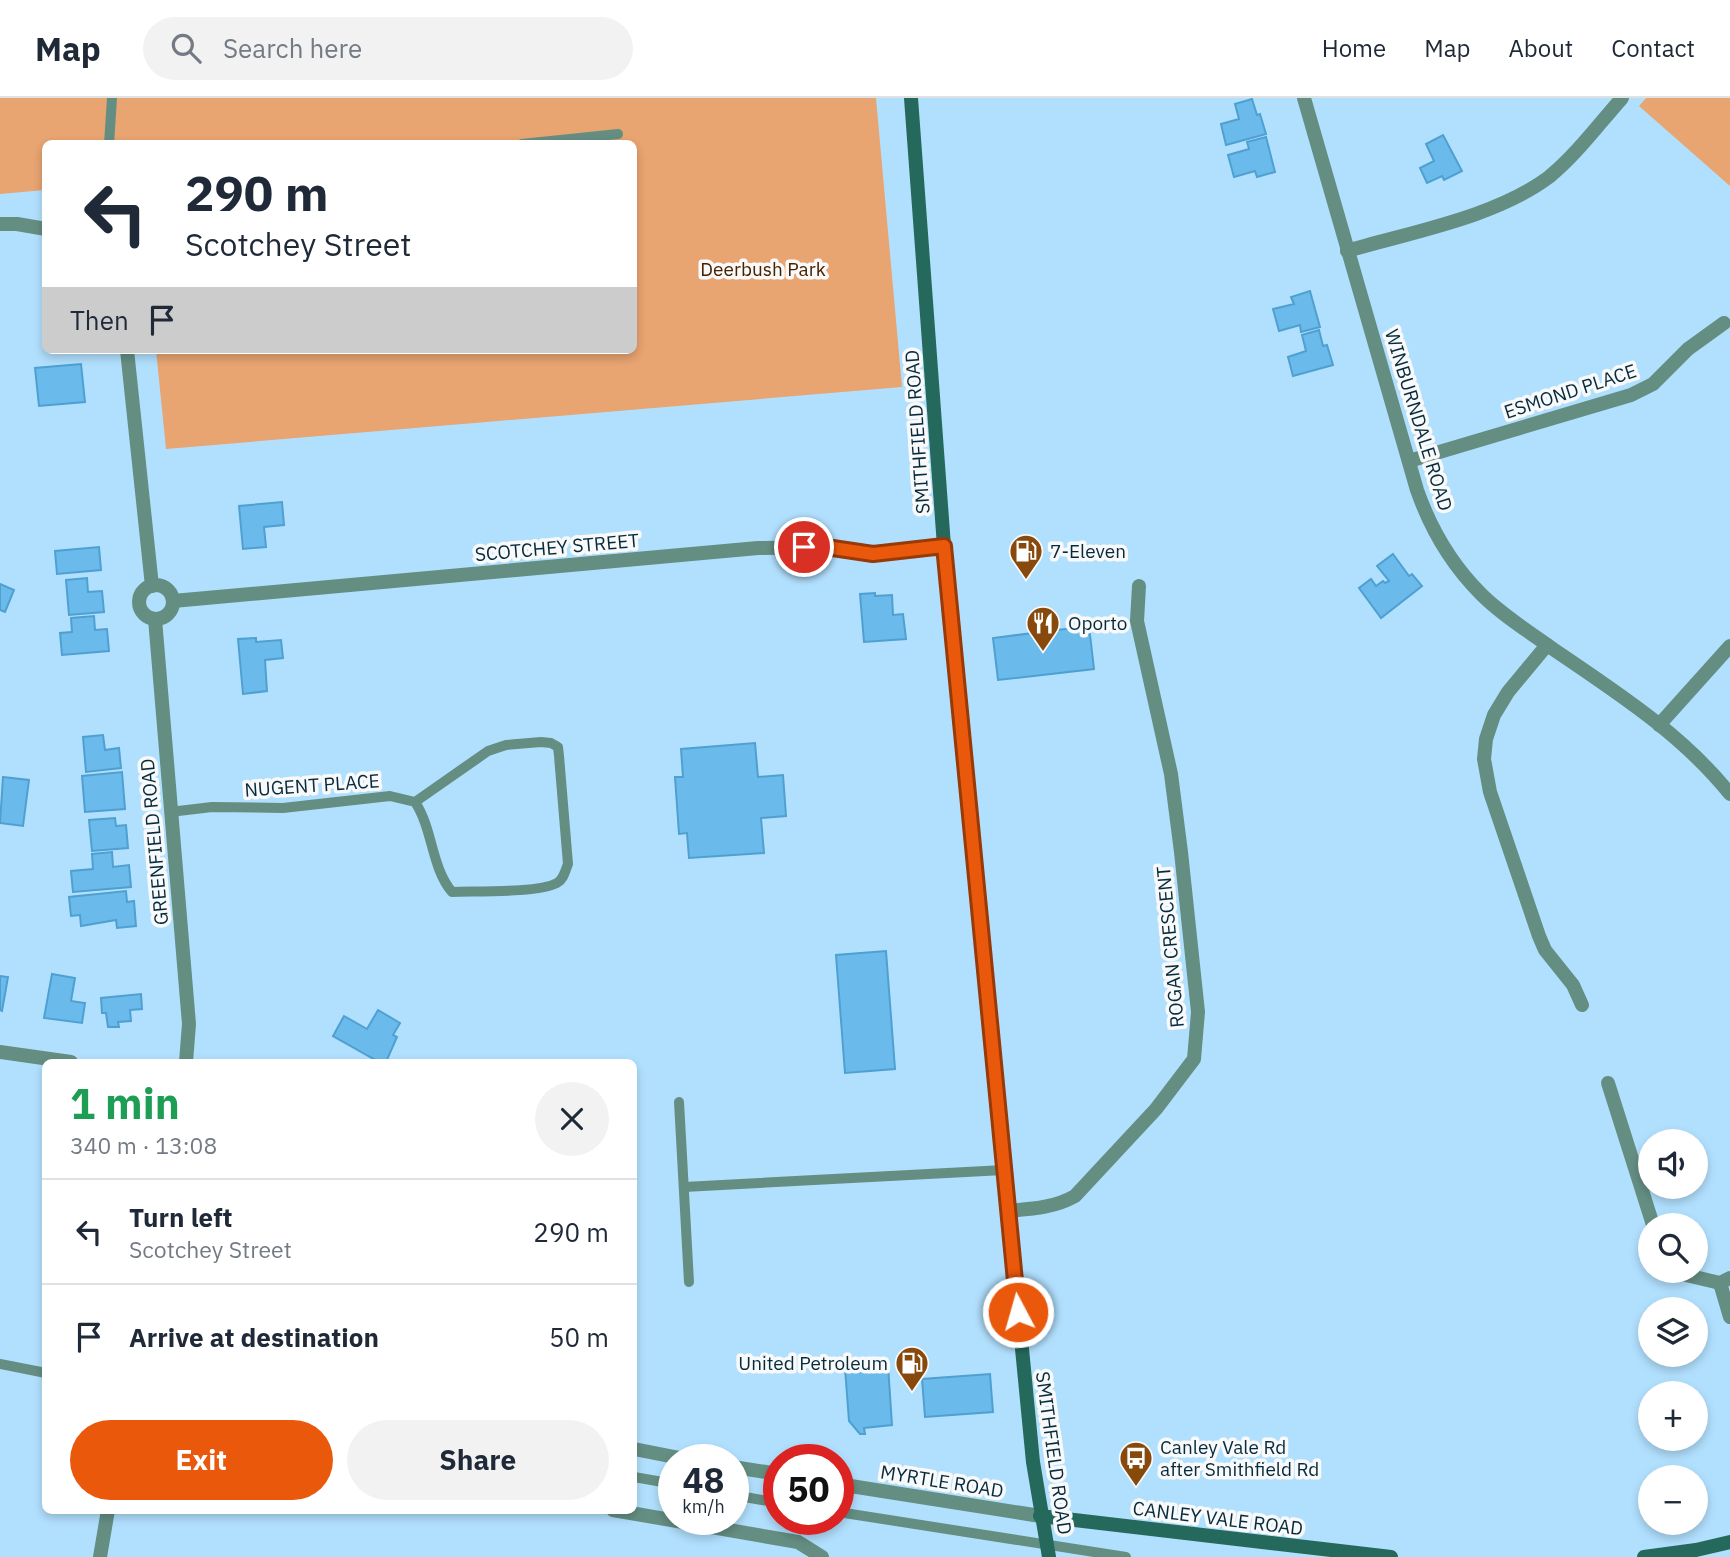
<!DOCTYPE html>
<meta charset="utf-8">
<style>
:root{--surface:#fff;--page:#f2f2f3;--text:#1f2937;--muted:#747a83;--line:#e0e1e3;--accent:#ea580c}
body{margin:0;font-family:"IBM Plex Sans",sans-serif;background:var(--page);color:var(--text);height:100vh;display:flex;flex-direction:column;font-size:26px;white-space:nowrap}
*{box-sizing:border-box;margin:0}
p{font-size:23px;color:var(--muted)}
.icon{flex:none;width:38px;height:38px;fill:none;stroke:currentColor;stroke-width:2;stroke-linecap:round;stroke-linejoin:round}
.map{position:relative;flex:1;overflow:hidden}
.panel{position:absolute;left:42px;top:961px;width:595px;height:455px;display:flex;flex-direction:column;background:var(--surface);border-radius:10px;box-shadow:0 4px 10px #0003}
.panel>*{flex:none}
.hud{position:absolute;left:42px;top:42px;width:595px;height:214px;border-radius:10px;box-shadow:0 4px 10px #0003;background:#fff;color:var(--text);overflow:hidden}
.buttons{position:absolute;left:1638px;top:1031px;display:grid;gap:14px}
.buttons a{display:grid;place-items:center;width:70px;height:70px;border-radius:50%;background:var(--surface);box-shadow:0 4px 10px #0003;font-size:35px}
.speed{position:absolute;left:658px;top:1346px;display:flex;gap:14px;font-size:35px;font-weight:700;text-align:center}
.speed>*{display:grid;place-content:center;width:91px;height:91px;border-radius:50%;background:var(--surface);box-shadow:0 4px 10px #0003;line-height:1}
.speed small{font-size:18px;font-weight:400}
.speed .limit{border:10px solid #d22;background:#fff;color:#111}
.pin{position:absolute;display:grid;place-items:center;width:60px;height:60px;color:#fff;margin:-30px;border:4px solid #fff;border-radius:50%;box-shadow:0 2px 7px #0007}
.me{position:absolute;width:77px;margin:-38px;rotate:354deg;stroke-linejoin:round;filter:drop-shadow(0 0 5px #0008)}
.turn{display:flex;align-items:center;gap:24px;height:147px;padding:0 28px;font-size:32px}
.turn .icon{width:91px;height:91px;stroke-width:2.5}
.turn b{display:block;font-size:49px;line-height:60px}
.then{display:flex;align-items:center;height:66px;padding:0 28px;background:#0003;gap:14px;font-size:26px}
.round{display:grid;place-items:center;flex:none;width:74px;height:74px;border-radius:37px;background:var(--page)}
.head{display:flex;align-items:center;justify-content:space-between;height:119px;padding:0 28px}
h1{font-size:42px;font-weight:700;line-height:52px;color:#1e9e55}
.cta{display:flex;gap:14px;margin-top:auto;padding:14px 28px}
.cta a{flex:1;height:80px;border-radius:42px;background:var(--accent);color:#fff;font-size:28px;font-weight:700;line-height:80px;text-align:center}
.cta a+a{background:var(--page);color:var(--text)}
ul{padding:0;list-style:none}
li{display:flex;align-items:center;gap:21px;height:105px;padding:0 28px;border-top:2px solid var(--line)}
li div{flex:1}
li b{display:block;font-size:26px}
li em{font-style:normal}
header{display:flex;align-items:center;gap:42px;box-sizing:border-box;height:98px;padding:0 35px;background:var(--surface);border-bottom:2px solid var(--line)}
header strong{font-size:33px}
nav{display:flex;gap:38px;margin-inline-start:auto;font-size:24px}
.search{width:490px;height:63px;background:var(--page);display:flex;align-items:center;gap:18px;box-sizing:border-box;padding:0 24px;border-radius:38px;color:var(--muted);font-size:26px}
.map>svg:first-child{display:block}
</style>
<header>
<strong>Map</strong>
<div class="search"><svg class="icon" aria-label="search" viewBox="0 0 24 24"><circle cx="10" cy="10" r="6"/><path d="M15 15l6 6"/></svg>Search here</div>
<nav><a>Home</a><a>Map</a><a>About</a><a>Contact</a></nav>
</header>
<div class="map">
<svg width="1730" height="1459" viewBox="0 0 1730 1459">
<rect width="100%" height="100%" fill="#b1e0fe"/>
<g fill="#e8a471">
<path d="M0,0H876L902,289L166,351L156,252H634V46H46L45,92L0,96Z"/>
<path d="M1646,0H1730V88L1639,8Z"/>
</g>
<g fill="#6abbec" stroke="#4fa0d0" stroke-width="2">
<path d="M1252,1L1257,17L1260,16L1266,36L1226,47L1221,26L1239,21L1235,6Z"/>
<path d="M1443,37L1462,73L1444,82L1442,78L1427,85L1420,70L1434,63L1426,46Z"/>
<path d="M1266,39L1275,74L1257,79L1255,73L1234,79L1228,57L1249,51L1247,44Z"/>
<path d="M1310,193L1320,229L1301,234L1300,227L1279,233L1273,211L1294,206L1291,199Z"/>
<path d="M1319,232L1323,248L1327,247L1333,267L1293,278L1288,259L1306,253L1302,237Z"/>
<path d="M81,266L85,304L39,308L35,270Z"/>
<path d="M282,404L284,427L264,429L266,449L243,451L239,408Z"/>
<path d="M99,449L101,472L57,476L55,453Z"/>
<path d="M1393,456L1409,478L1412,476L1422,488L1381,520L1359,490L1371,481L1376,488L1383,483L1385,485L1389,483L1377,468Z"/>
<path d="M87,480L88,494L102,493L104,514L69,517L66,482Z"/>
<path d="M0,486L14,492L5,514L0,512Z"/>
<path d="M875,495V498L892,497L893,517L903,516L906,541L864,544L860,496Z"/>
<path d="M94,518L95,532L107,531L109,553L62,557L60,535L72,534L71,520Z"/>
<path d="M1089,528L1094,571L998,582L993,540Z"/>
<path d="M256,540V544L281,542L283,560L265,562L267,593L243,596L238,541Z"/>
<path d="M103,637L105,652L119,650L121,670L86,674L83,639Z"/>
<path d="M755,645L758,679L783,677L786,718L761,720L764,755L689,760L687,735L679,736L675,679H683L681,651Z"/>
<path d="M122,674L125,711L85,714L82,678Z"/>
<path d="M3,679L29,682L23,728L0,725Z"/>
<path d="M115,720L116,728L126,727L128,750L92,753L89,722Z"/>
<path d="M112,754L113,769L129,767L131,789L73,794L71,773L93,771L92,756Z"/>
<path d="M126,793L127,804L134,803L136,828L117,830L116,822L81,828L80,817L71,818L69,799Z"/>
<path d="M886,853L895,971L845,975L836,857Z"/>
<path d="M52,876L75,880L71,903L85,905L82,925L44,920Z"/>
<path d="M0,878L8,879L2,913L0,912Z"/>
<path d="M141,896L142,911L130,912L131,923L118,924L119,929H108L106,915H102L101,900Z"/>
<path d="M378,912L400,925L393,937L397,939L386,964H379L333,938L344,918L367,931Z"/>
<path d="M888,1267L892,1327L864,1330L865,1336H860L849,1323L845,1270Z"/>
<path d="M990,1276L993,1314L925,1319L922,1281Z"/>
</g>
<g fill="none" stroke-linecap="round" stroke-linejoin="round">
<g stroke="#658e83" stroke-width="10">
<path d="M109,46L112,0"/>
<path d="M522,46L618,36"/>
<path d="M170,714L212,709L283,710L390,698L415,704C433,731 431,769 452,794C475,793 539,795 557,785C564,781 565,773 568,766L559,658L558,649L551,645L541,644L506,647L488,653L415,704"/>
<path d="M679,1004L689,1184"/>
<path d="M684,1089L1004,1072"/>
<path d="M0,1266L46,1275"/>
<path d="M634,1379L674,1386"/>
<path d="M733,1397L779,1405"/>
<path d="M838,1414L1126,1459"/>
</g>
<g stroke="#658e83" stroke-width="14">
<path d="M1304,0L1417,392C1431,432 1451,466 1481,496C1502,517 1528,533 1553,551C1616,594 1682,636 1730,696"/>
<path d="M1347,153C1411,134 1496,119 1549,79C1576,57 1599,26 1622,0"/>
<path d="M1409,363L1631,297L1653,286L1688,251L1724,225"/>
<path d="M1547,547L1508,594L1494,617L1486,641L1484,661L1490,694L1539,838L1545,852L1573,887L1582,907"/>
<path d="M1659,627L1730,548"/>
<path d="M0,954L71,964"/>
<path d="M1608,985L1653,1127"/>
<path d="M1008,1113C1031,1111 1054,1110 1075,1098L1156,1011L1194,961L1198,914L1181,754L1171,676L1137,523L1139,488"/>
<path d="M1682,1172L1686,1177L1720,1185L1730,1180"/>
<path d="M1720,1185L1730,1219"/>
<path d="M634,1351L690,1362"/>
<path d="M733,1369L779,1376"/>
<path d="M838,1386L1040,1418"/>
<path d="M613,1412L798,1444L822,1459"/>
</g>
<g stroke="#658e83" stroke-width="14">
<path d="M0,126H17L46,131"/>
<path d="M127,252L152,488"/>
<circle cx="156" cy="504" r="17"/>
<path d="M173,503L758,450L826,449L873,456L944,448"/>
<path d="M155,521L189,926L186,964"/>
<path d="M100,1459L108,1412"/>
</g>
<g stroke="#24695b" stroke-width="14">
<path d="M911,0L944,448L1033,1364L1049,1459"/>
<path d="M1040,1418L1391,1459"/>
<path d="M1644,1459L1696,1452L1730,1444"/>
</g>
</g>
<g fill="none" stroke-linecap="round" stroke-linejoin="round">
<defs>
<path id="route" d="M804,449H826L873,456L944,448L1018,1214"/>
</defs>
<use href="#route" stroke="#983908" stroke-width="18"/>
<use href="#route" stroke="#ea580c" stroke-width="12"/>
</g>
<defs>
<symbol id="fuel-pin" viewBox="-11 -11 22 30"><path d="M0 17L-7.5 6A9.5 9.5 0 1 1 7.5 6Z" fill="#88490d" stroke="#f9f9f9"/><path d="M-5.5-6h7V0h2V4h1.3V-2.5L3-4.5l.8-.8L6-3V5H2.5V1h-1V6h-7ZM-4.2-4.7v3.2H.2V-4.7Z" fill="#fff"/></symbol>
<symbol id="restaurant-pin" viewBox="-11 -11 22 30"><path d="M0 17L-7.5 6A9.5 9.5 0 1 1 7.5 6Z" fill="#88490d" stroke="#f9f9f9"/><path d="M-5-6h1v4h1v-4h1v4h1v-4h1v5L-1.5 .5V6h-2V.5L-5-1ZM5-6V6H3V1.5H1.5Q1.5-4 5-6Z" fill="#fff"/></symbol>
<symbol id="bus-pin" viewBox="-11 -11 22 30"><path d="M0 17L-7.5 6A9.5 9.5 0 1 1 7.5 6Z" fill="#88490d" stroke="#f9f9f9"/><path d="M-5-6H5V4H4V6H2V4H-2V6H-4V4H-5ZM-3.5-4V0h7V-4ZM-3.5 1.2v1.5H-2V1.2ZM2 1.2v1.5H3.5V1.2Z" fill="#fff"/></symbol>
</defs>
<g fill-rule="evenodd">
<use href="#fuel-pin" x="1007" y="434" width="38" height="52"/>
<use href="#restaurant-pin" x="1024" y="506" width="38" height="52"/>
<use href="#fuel-pin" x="893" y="1246" width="38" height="52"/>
<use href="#bus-pin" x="1117" y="1341" width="38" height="52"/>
</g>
<g text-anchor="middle" stroke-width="7" stroke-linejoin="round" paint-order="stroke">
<g font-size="19" fill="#472200" stroke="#f9f9f9">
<text x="763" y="178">Deerbush Park</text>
</g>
<g font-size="19" fill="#062b3e" stroke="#f9f9f9">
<text transform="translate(1570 293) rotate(-18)" y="7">ESMOND PLACE</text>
<text transform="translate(1419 322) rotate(73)" y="7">WINBURNDALE ROAD</text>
<text transform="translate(917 334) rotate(-94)" y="7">SMITHFIELD ROAD</text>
<text transform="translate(557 449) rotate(-5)" y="7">SCOTCHEY STREET</text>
<text transform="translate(312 687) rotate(-4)" y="7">NUGENT PLACE</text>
<text transform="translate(154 744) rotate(-95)" y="7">GREENFIELD ROAD</text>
<text transform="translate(1170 849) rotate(-95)" y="7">ROGAN CRESCENT</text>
<text transform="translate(1054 1355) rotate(82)" y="7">SMITHFIELD ROAD</text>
<text transform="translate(942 1383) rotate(9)" y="7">MYRTLE ROAD</text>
<text transform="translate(1218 1420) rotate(7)" y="7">CANLEY VALE ROAD</text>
</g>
<g font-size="19" fill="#062b3e" stroke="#f9f9f9" text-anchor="start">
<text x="1050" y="460">7-Eleven</text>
<text x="1068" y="532">Oporto</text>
<text x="888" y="1272" text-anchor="end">United Petroleum</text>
<text x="1160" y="1356">Canley Vale Rd<tspan x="1160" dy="22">after Smithfield Rd</tspan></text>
</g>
</g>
</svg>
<div class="buttons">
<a><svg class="icon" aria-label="sound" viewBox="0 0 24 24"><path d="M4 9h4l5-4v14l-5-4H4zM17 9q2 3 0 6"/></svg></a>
<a><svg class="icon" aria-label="search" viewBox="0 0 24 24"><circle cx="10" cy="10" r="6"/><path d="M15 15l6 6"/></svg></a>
<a><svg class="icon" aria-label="layers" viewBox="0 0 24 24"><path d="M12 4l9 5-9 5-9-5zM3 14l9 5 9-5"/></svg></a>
<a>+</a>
<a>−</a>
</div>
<div class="speed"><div>48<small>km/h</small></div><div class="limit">50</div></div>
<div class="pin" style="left:804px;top:449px;background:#d93025"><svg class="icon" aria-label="arrive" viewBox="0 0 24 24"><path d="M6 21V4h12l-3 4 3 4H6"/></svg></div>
<svg class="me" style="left:1018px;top:1214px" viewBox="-20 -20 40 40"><circle r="17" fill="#ea580c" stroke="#fff" stroke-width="3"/><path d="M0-11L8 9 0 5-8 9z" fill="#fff"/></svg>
<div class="hud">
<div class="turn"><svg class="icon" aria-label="left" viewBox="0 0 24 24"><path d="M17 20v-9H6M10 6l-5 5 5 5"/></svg><div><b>290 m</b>Scotchey Street</div></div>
<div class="then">Then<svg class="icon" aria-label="arrive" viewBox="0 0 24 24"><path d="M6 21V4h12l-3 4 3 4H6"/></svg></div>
</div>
<section class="panel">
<div class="head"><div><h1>1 min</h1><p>340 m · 13:08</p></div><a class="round"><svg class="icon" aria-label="close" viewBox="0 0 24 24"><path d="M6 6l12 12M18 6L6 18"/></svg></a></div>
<ul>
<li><svg class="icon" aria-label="left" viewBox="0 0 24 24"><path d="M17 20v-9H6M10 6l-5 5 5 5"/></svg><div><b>Turn left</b><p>Scotchey Street</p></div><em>290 m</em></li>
<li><svg class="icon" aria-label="arrive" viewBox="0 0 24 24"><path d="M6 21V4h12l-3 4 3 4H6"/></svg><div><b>Arrive at destination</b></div><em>50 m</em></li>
</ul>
<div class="cta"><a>Exit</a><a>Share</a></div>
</section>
</div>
